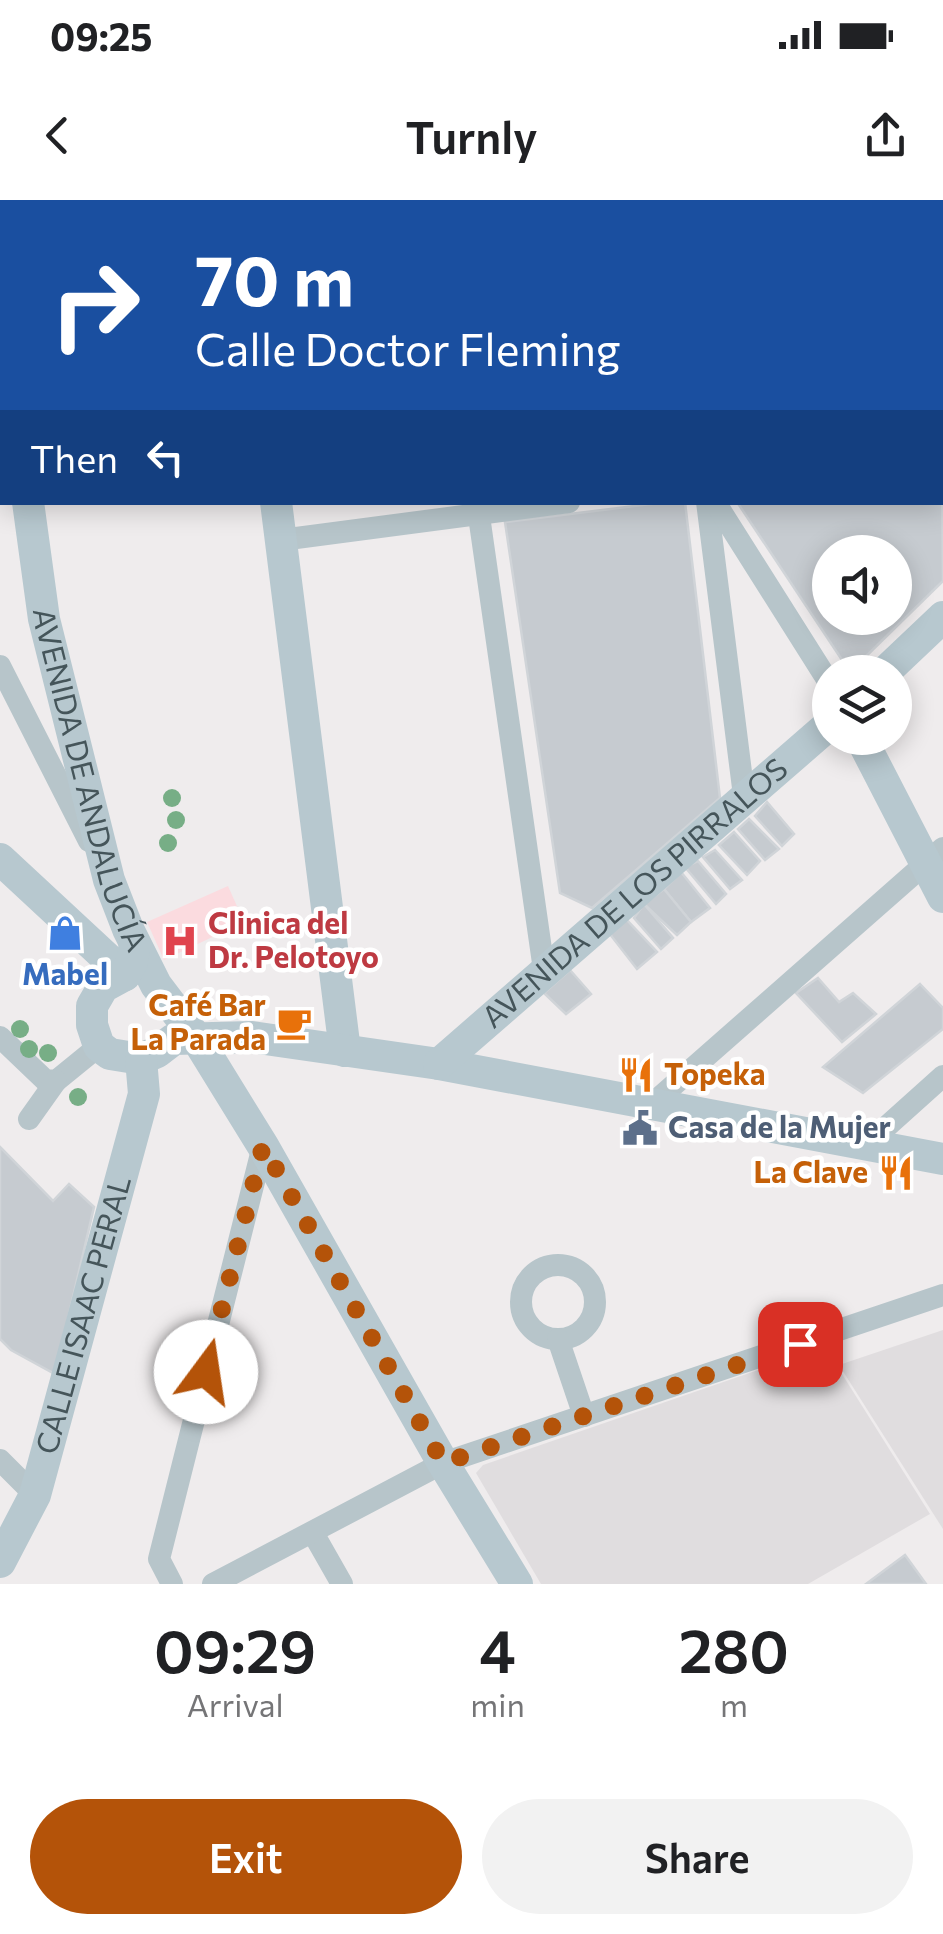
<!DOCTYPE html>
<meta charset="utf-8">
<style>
:root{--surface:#fff;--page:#f2f2f2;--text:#202124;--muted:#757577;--accent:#b45309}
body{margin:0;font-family:Commissioner,sans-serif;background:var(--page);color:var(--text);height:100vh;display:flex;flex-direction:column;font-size:38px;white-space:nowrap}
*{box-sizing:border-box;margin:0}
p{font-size:32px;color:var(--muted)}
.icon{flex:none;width:55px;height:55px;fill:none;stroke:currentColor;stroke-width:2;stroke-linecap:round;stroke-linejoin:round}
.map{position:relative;height:1384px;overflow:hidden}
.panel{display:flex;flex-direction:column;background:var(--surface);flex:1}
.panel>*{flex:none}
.top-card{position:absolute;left:0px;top:0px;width:945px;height:305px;box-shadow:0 5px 25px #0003;background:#1a4fa0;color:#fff;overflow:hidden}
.buttons{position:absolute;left:812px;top:335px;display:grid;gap:20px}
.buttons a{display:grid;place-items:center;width:100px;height:100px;border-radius:50%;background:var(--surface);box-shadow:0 5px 25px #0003;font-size:50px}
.pin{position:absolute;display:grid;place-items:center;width:85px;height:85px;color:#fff;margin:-42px;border-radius:20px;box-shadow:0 5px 15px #0006}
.me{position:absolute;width:110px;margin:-55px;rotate:14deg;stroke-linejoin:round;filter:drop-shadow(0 0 8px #0008)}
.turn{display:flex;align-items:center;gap:35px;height:210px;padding:0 30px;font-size:45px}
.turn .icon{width:130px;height:130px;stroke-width:2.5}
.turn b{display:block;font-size:70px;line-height:85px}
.then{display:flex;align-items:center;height:95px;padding:0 30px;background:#0003;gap:20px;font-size:38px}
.eta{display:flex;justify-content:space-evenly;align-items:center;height:170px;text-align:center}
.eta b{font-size:60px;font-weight:600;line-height:70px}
.cta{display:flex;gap:20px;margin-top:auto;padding:20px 30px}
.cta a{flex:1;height:115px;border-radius:60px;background:var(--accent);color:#fff;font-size:40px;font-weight:600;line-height:115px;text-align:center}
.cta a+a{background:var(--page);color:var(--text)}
.status{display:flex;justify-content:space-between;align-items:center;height:70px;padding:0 50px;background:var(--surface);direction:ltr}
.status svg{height:28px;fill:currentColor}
header{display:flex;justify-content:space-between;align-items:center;height:130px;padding:0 30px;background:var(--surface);font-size:45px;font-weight:600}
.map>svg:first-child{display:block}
</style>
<div class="status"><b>09:25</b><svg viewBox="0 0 49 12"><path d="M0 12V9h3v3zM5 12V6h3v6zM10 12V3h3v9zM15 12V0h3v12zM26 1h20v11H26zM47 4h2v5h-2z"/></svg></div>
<header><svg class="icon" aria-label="back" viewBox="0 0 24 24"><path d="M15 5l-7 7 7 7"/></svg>Turnly<svg class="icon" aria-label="share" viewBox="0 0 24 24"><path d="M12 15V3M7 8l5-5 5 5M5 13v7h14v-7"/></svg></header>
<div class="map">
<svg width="943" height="1384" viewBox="0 0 943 1384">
<rect width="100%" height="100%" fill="#efeced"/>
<g fill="#e0dddf">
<path d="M943,1130V1329L839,1165Z"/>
<path d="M825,1147L930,1314L808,1384H541L476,1273L483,1265Z"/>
</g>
<path fill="#fbdbdf" d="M228,686L244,722L164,760L147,722Z"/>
<g fill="#c6cbd0" stroke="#d0d4d8" stroke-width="2.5" fill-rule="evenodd">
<path d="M942,270L943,381L850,472L737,302H942ZM830,352H895V418H830Z"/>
<path d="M667,302H685L720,598L592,708L560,693L505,322Z"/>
<path d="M767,602L794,634L782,646L755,616Z"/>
<path d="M749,619L779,649L765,660L738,629Z"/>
<path d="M734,632L760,661L747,675L719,645Z"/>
<path d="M715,650L742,680L730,689L703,657Z"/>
<path d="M698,661L726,694L716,704L685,667Z"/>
<path d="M681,672L710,708L691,722L664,689Z"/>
<path d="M664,689L691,722L677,735L644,704Z"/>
<path d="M644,704L673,738L661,749L634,718Z"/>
<path d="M625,718L657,752L637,769L609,733Z"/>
<path d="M570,770L591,794L566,814L544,793Z"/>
<path d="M818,778L839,802L853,793L876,814L842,842L796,793Z"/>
<path d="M920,784L943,808V829L863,893L823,867Z"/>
<path d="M0,947L53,1001L69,984L94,1007L55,1174L11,1150L0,1139Z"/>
<path d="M905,1355L926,1384H866Z"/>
</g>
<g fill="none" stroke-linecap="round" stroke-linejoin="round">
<g stroke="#b7c5ca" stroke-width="22">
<path d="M445,0V2"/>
<path d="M669,0L670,2"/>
<path d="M942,86H943"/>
<path d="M942,255H943"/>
<path d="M477,302L544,770"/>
<path d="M707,302L744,596"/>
<path d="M715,302L830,484"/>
<path d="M281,340L569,302"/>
<path d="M0,466L89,641"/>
<path d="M0,837L45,880L56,881L99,846"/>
<path d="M651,905L943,648"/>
<path d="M29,919L56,881"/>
<path d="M865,946L943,876"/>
<circle cx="558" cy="1102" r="37"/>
<path d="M558,1139L584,1216"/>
<path d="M0,1260L35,1295"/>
<path d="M313,1333L342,1384"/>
<path d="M172,1384L159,1359L263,946"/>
<path d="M213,1384L443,1263L943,1095"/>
</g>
<g stroke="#b7c8cf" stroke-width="32">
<path d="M236,0L237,2"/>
<path d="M0,109L2,126"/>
<path id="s1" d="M28,302L44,419L109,680L128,729L156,785L197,839L263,946L443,1263L517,1384"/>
<path d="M276,302L345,851"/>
<path d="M885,472L943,417"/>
<path d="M861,538L943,697"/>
<path d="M0,659L125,775"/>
<path d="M135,744L132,762L125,775L103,787L92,806V825L99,846L110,854L141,859L157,852L174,839L252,837L439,864L943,959"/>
<path id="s2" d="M439,864L830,524"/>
<path id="s3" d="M0,1362L35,1295L144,894L141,859"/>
</g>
</g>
<g fill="#77ae86">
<circle cx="172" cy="598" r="9"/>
<circle cx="176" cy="620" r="9"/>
<circle cx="168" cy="643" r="9"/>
<circle cx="20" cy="829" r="9"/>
<circle cx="29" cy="849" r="9"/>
<circle cx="48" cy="853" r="9"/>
<circle cx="78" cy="897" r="9"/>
</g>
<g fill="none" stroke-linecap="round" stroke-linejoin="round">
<path stroke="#b45309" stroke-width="18" stroke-dasharray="0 32.4" d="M206,1172L263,946L443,1263L800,1144"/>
</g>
<defs>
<symbol id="shop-bare" viewBox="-9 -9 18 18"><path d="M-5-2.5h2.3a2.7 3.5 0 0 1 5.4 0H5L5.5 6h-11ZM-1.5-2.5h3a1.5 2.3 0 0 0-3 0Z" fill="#3f7fe0" stroke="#fff" stroke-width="2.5" paint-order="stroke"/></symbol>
<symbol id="hospital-bare" viewBox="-9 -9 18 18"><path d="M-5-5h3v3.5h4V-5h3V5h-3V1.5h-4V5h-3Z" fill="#e0444e" stroke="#fff" stroke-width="2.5" paint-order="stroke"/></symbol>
<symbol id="cafe-bare" viewBox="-9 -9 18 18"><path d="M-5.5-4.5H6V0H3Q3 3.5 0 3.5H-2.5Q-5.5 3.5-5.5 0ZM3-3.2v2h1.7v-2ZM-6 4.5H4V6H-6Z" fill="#e8710a" stroke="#fff" stroke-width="2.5" paint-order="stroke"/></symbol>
<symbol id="restaurant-bare" viewBox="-9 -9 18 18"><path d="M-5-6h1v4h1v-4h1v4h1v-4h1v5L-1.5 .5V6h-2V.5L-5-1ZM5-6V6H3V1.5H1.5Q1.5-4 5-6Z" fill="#e8710a" stroke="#fff" stroke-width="2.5" paint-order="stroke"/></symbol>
<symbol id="civic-bare" viewBox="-9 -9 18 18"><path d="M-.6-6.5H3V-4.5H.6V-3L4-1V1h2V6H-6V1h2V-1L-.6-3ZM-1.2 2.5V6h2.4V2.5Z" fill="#5c6f8a" stroke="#fff" stroke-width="2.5" paint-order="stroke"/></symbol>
</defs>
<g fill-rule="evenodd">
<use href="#shop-bare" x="40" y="708" width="50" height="50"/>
<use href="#hospital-bare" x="155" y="716" width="50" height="50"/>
<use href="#cafe-bare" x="269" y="798" width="50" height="50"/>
<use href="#restaurant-bare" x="611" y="850" width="50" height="50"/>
<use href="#civic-bare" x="615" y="903" width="50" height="50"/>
<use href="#restaurant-bare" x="871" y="948" width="50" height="50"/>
</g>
<g text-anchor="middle" stroke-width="9" stroke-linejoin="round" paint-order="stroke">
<g font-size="30" fill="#45555a" stroke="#fff">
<text dy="10" stroke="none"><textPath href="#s1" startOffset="285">AVENIDA DE ANDALUCÍA</textPath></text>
<text dy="10" stroke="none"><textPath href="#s2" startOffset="260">AVENIDA DE LOS PIRRALOS</textPath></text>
<text dy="10" stroke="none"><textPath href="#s3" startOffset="262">CALLE ISAAC PERAL</textPath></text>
</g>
<g font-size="30" font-weight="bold" fill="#be3a42" stroke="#fff" text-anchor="start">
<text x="208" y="734">Clinica del<tspan x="208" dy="34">Dr. Pelotoyo</tspan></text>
</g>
<g font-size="30" font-weight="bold" fill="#366cbe" stroke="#fff">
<text x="65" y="785">Mabel</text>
</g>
<g font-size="30" font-weight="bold" fill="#c56008" stroke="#fff" text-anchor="end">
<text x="266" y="816">Café Bar<tspan x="266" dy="34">La Parada</tspan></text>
<text x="664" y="885" text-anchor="start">Topeka</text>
<text x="868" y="983">La Clave</text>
</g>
<g font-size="30" font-weight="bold" fill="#4e5e75" stroke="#fff" text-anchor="start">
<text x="668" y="938">Casa de la Mujer</text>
</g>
</g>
</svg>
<div class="buttons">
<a><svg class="icon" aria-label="sound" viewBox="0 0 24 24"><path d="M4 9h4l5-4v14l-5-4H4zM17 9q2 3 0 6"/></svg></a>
<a><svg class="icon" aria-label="layers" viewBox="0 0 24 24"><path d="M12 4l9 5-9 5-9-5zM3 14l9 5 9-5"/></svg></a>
</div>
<div class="pin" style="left:800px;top:1144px;background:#d93025"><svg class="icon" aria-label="arrive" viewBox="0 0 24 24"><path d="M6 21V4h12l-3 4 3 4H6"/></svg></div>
<svg class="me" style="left:206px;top:1172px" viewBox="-20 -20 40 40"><circle r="19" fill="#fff"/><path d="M0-13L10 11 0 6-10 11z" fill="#b45309"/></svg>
<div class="top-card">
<div class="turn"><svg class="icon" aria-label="right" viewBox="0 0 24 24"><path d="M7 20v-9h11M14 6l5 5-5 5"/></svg><div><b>70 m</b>Calle Doctor Fleming</div></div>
<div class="then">Then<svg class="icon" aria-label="left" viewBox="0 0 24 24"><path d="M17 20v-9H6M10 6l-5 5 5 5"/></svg></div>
</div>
</div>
<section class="panel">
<div class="eta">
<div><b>09:29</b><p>Arrival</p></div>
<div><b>4</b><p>min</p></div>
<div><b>280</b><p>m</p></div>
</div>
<div class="cta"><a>Exit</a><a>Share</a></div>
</section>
